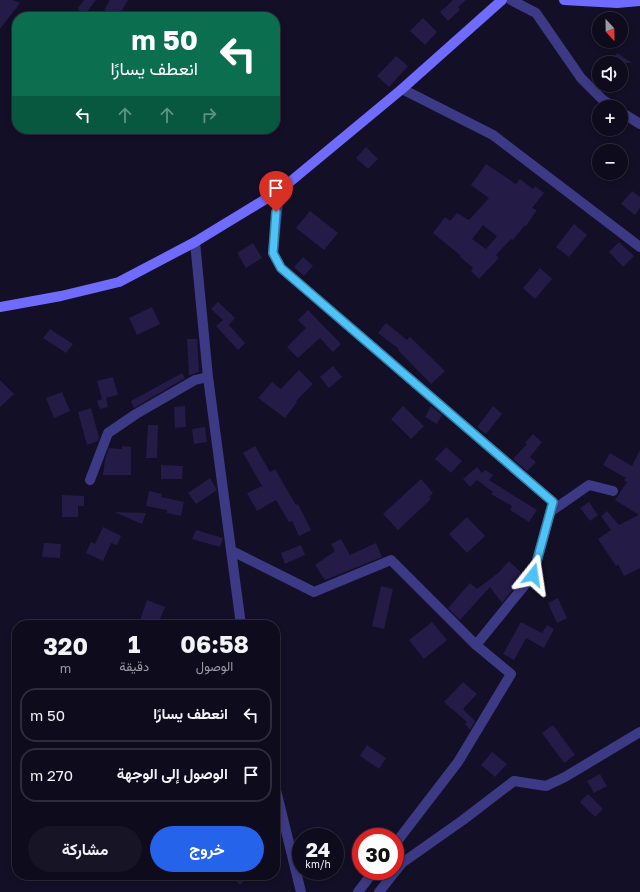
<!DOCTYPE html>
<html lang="ar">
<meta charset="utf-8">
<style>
:root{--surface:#0e0b1c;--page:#171425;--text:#f1f3f6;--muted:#9b9ba3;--line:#2e2b3b;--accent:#2563eb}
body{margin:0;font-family:"Golos Text",Vazirmatn,sans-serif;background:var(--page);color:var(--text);direction:rtl;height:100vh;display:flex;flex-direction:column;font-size:15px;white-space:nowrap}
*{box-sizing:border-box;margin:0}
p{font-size:13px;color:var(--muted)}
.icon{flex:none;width:22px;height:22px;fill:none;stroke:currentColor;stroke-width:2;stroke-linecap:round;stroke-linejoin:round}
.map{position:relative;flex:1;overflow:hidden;direction:ltr}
.details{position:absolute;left:12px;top:620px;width:268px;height:260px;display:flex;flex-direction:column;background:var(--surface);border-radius:16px;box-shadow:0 2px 6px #0003,0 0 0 1px var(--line);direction:rtl}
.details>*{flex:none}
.top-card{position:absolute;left:12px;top:12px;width:268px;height:122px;border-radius:16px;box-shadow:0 2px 6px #0003,0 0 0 1px var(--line);direction:rtl;background:#0b6e4f;color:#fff;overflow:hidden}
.needle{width:26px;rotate:158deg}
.controls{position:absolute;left:592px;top:12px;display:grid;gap:8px}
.controls a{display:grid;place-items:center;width:36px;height:36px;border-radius:50%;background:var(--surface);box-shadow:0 2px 6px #0003,0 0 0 1px var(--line);font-size:20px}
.speed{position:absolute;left:292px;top:828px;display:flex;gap:8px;font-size:20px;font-weight:700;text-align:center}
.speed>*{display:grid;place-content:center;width:52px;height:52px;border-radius:50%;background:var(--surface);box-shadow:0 2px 6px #0003,0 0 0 1px var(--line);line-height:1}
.speed small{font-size:10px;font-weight:400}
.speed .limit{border:6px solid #d22;background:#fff;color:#111}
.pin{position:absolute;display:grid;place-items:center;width:34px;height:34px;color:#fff;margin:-41px -17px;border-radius:50% 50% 50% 0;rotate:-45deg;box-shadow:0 0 4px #0007}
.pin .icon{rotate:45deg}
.me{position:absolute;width:44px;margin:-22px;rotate:15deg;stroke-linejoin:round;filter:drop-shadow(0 0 3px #0008)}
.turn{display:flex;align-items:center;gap:14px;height:84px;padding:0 16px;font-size:18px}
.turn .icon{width:52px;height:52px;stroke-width:2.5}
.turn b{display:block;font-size:28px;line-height:34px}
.lanes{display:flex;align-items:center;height:38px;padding:0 16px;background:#0003;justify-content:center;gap:20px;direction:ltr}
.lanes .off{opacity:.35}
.eta{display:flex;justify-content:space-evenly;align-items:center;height:68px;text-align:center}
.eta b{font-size:24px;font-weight:700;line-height:28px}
.action{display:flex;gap:8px;margin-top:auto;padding:8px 16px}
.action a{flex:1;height:46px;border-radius:24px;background:var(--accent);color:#fff;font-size:16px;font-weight:700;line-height:46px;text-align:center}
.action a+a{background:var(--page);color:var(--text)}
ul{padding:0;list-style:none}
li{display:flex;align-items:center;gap:12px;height:54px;margin:0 8px 6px;padding:0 8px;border:2px solid var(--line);border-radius:16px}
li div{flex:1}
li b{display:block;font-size:15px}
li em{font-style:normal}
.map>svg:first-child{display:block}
</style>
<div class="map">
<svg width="640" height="892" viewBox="0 0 640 892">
<rect width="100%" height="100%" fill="#130f26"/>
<g fill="#241b47" fill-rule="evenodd">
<path d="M0,0H13L20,3L0,29Z"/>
<path d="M84,0H96L83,17H80L78,8Z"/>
<path d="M110,0H128L118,17L104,10Z"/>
<path d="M453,0H466L458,7L460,10L448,21L440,12Z"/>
<path d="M423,18L437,32L425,45L410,31Z"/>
<path d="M617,53L632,63H610Z"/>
<path d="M396,56L408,66L389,87L377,76Z"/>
<path d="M366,147L378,159L368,169L356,158Z"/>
<path d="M486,164L516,184L520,179L533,189L535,186L544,193L532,208L537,210L526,226L525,225L513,240L511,239L496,255L499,258L479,279L471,271L473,268L460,257L461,256L433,233L445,217L450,221L457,213L469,220L489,198L471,185ZM483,225L497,236L486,249L472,239Z"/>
<path d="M632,191L640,197V208L635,215L621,204Z"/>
<path d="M310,211L338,233L324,250L296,228Z"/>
<path d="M574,224L587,235L569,257L556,247Z"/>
<path d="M619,242L634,256L623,267L609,252Z"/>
<path d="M253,243L262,258L246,268L237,253Z"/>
<path d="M303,257L313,266L304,276L294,267Z"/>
<path d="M540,268L552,279L535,299L523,288Z"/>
<path d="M218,302L235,318L229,325L245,343L238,350L216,326L223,320L211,309Z"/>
<path d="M152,307L160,324L137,335L129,318Z"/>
<path d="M308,310L341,344L333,352L320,338L298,358L287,347L306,328L298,320Z"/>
<path d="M386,323L407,340L410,337L445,371L431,384L398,350L399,349L378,333Z"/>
<path d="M50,329L73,344L66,353L43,338Z"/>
<path d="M187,339H197L199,372L191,375H189Z"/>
<path d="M333,366L342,377L329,388L320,377Z"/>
<path d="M299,370L313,384L296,401L297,402L285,418L258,398L272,382L281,389Z"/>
<path d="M182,373L185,378L134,408L131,401Z"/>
<path d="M113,377L118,395L106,398L108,407L100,409L97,401L102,399L97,381Z"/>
<path d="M0,380L14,394L0,407Z"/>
<path d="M62,392L70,411L54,418L46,398Z"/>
<path d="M185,406L186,427L175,428L174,407Z"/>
<path d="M403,406L424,426L411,439L391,419Z"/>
<path d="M431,406L442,415L437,424L425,417Z"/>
<path d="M493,406L502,414L486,434L477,427Z"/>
<path d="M91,408L99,437L98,441L87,445L78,412Z"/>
<path d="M148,425H158L157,458H146Z"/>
<path d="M205,427L207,442L194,444L192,429Z"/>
<path d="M533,434L542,442L530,457L536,462L527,471L513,459L527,444L525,443Z"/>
<path d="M122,446L131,447V475H103L105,460L109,448L122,449Z"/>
<path d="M255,446L270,472L275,469L296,505L298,504L311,530L299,536L292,521L289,522L276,500L257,511L247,493L262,486L243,453Z"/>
<path d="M446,447L462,461L451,473L435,459Z"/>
<path d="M640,450V568L624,576L618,564L616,566L598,539L611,530L601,516L607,511L619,525L639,515L615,500L627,482L624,480L626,478L603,465L610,453L632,466Z"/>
<path d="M161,465L183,466L182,479H161Z"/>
<path d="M477,467L482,473L485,470L493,475L489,480L537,510L529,522L510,510L512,506L491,494L493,492L477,480L470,487L463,479Z"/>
<path d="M210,478L217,490L196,504L188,493Z"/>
<path d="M421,479L433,493L429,497L431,499L398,530L383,514Z"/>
<path d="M149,491L162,494L161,497L184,502L181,516L167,513V510L146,506Z"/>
<path d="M62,495L84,496V506H78V517H62Z"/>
<path d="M589,502L598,515L590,521L580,508Z"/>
<path d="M114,512L146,513L142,524Z"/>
<path d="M467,517L485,536L467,553L449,534Z"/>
<path d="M103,527L121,536L117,545L111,543L103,561L86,553L91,542L95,544Z"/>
<path d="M196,530L223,538L220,547L192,539Z"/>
<path d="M341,539L350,555L376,543L382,557L325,580L315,565L335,551L331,544Z"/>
<path d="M44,543L61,544L60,558L42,557Z"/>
<path d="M301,545L305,555L285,564L281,553Z"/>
<path d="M509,561L524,575L502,603L490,587L460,620L448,608L470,583L477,589L498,573Z"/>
<path d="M381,586L393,589L384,629L372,626Z"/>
<path d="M558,598L567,618L557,623L548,603Z"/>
<path d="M147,600L165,607L160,619L171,625H152L140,620Z"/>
<path d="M432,622L447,640L424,659L409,640Z"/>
<path d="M521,622L542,633L547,625L554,629L544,648L526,638L514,660L503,654Z"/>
<path d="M463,682L477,694L463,709L475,721L470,730L465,724L467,722L444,702Z"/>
<path d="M553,725L575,755L564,763L542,733Z"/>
<path d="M367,745L386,758L379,769L360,756Z"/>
<path d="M492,752L507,764L495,777L481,765Z"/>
<path d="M600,774L607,786L594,793L587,781Z"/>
<path d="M588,794L603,809L595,817L580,802Z"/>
<path d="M230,875H250L240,885Z"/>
</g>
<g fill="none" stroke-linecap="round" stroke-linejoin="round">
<g stroke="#3d3a85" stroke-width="10">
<path d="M511,0L536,13L581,78L603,100L614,107"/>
<path d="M402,89L493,135L640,247"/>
<path d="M621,112L640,124"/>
<path d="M195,242L208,377L241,625"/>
<path d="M90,480L108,433L136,414L195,380L208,377"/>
<path d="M550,512L589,485L613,491"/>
<path d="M232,551L314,592L391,560L476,645L533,575L553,502L281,268L273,253L279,191"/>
<path d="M275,786L301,892"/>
<path d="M395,844L458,762L511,674L476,645"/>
<path d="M358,892L374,871"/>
<path d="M379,892L402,863L463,820L514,781L546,786L565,777L640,732"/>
</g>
<g stroke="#6f6bff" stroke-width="10">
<path d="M564,0L617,3L640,1"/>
<path d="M0,307L61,296L119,282L195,242L279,191L402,89L502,0"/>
</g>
</g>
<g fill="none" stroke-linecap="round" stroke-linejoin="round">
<defs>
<path id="route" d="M276,212L273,253L281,268L553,502L533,575"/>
</defs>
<use href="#route" stroke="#337fa1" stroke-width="10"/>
<use href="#route" stroke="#4fc3f7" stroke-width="7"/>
</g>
</svg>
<div class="controls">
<a><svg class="needle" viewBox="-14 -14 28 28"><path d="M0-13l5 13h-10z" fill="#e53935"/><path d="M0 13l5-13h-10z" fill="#9b9ba3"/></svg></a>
<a><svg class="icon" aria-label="sound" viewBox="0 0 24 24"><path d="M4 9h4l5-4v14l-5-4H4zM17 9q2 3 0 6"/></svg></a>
<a>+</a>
<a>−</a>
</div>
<div class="speed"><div>24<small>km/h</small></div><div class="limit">30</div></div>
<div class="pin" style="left:276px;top:212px;background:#d93025"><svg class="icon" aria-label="arrive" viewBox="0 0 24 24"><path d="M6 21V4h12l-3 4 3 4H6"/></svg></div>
<svg class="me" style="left:533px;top:575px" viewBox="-20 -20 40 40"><path d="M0-17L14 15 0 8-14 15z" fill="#4fc3f7" stroke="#fff" stroke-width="4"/></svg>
<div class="top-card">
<div class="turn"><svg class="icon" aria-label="left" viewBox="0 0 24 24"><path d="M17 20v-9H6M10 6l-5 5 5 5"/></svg><div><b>50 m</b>انعطف يسارًا</div></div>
<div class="lanes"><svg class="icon" aria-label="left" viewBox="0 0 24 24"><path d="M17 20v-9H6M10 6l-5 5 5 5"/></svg><svg class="icon off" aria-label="ahead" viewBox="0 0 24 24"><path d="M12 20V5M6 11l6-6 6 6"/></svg><svg class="icon off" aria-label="ahead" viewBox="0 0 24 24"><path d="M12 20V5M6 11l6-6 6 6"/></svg><svg class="icon off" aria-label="right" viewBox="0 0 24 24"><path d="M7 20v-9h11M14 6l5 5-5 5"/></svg></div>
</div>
<section class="details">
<div class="eta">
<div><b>06:58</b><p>الوصول</p></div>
<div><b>1</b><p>دقيقة</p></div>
<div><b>320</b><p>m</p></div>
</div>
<ul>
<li><svg class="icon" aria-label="left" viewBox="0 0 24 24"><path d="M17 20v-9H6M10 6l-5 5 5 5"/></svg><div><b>انعطف يسارًا</b></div><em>50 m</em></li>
<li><svg class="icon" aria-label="arrive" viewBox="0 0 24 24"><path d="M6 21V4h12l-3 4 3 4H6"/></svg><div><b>الوصول إلى الوجهة</b></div><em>270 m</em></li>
</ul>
<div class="action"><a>خروج</a><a>مشاركة</a></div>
</section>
</div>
